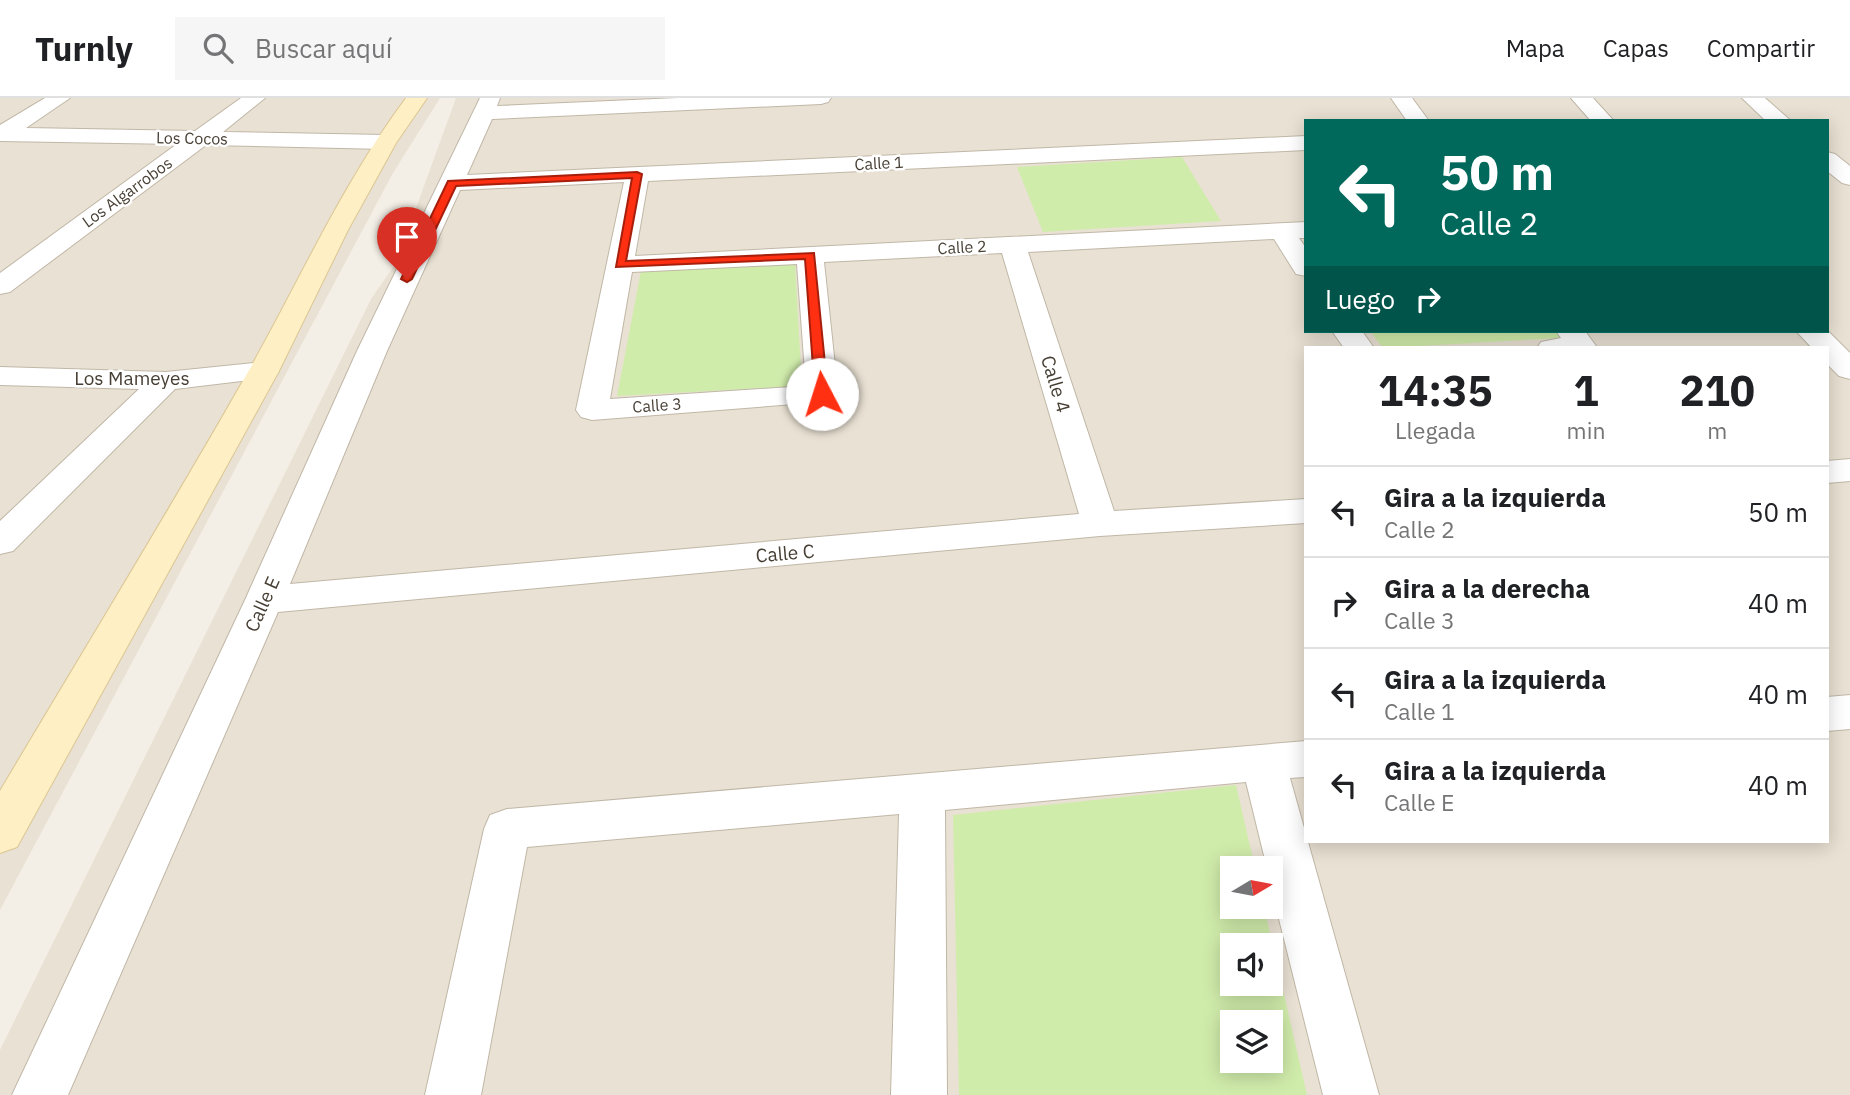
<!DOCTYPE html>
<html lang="es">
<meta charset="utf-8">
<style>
:root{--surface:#fff;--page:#f6f6f6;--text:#202124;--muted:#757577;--line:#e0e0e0}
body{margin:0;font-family:"IBM Plex Sans",sans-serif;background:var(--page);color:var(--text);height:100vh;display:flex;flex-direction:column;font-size:26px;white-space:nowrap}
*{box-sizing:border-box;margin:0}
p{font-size:23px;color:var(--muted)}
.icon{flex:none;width:38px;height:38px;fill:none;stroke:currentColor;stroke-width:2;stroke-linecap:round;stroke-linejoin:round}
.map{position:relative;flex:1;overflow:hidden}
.drawer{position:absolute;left:1304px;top:248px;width:525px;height:497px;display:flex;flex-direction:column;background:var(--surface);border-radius:0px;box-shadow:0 4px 18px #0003}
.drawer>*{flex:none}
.guide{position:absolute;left:1304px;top:21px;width:525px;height:214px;border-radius:0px;box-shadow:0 4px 18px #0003;background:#00695c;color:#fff;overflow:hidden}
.needle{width:46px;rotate:80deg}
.buttons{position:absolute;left:1220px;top:758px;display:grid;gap:14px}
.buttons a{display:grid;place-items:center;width:63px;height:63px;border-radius:0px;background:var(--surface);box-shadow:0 4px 18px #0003;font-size:35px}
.pin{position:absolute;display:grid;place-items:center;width:60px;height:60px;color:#fff;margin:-72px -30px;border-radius:50% 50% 50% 0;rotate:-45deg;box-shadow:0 0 7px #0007}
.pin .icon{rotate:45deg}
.me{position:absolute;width:77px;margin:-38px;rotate:355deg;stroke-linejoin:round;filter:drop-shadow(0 0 5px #0008)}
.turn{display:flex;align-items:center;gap:24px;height:147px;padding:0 21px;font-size:32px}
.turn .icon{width:91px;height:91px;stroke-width:2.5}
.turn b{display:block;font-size:49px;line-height:60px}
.then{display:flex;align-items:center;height:66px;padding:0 21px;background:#0003;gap:14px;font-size:26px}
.eta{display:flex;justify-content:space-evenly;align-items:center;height:119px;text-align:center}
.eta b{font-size:42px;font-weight:800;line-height:49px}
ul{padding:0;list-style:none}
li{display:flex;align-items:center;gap:21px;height:91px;padding:0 21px;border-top:2px solid var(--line)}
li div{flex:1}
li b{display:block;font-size:26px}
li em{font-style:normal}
header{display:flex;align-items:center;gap:42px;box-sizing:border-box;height:98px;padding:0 35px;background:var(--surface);border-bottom:2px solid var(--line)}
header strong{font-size:33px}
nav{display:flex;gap:38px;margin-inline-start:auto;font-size:24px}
.search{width:490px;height:63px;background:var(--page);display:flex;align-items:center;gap:18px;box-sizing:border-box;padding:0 24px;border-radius:0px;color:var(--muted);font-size:26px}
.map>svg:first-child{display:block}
</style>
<header>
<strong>Turnly</strong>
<div class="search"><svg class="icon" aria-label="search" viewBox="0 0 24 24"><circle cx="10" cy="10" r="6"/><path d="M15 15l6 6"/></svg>Buscar aquí</div>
<nav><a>Mapa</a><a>Capas</a><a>Compartir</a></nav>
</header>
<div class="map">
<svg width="1850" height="997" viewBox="0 0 1850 997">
<rect width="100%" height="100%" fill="#f4efe6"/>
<g fill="#e9e1d3" fill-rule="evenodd">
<path d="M0,0H440L393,75L0,812Z"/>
<path d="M456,0H1850V997H0V952L371,201L396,165ZM1306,23H1827V233H1306ZM1306,250H1827V744H1306ZM1232,770H1270V808H1232ZM1232,847H1270V886H1232ZM1232,924H1270V962H1232Z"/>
</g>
<g fill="#d0ecab" fill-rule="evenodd">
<path d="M1182,59L1221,123L1043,134L1017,69Z"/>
<path d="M795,166L802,288L617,298L641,173Z"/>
<path d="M1370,233H1555L1560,240L1383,250Z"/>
<path d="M1236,687L1255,770H1232V808L1264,809L1307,997H959L953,717ZM1270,847V886H1232V847ZM1270,924V962H1232V924Z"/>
</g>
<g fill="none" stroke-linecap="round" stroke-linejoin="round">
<defs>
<g id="street">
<path d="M45,0H70L26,30L195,33L241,0H265L223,34L385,37L393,39L396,44L393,49L385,51L206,47L10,194L0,196V175L177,46L0,43V27Z"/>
<path d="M480,0H500L497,8L678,0H831L828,4L821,6L492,21L467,77L1306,38V52L648,83L635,158L1306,124V140H1299L1306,150V178L1296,176L1274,141L1028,154L1114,413L1306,401V425L1100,438L278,514L68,997H12L245,502L357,253ZM624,84L576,312L581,319L592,322L833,303L838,296L824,164L1002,155L1079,416L290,486L387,253L460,92ZM797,166L806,288L610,301L632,174Z"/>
<path d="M1391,0H1412L1429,23H1407Z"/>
<path d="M1571,0H1593L1614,23H1591Z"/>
<path d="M1742,0H1765L1791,23H1766Z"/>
<path d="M1827,54L1835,56L1850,68V87L1842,85L1827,73Z"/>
<path d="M1827,232L1850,255V281L1839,278L1827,266V250H1812L1796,233Z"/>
<path d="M1332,233H1362L1374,250H1344Z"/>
<path d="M1556,233H1585L1596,248L1594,250H1537L1541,244L1561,240Z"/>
<path d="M264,264L275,267L279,273L275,279L175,291L13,453L0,456V423L139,291L0,287V269L166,274Z"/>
<path d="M1850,361V383L1827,385V363Z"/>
<path d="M1850,597V631L1827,633V599Z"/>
<path d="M1306,643V679L1290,680L1379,997H1323L1270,785V770H1267L1246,684L945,712L947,997H891L899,716L527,749L481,997H425L484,731L490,717L507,711Z"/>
</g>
<path id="secondary" d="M406,0H427L396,45L348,132L279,273L17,749L0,755V693C83,553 168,415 248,274C300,182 342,86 406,0Z"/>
</defs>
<use href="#street" stroke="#c0b7a7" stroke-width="2"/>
<use href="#secondary" stroke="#dbc693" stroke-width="2"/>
<use href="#street" fill="#fff" fill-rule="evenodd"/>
<use href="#secondary" fill="#ffefc5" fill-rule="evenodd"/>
</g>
<path fill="#ff2f12" stroke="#a61f0c" stroke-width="2" d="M637,74L642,76L626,163L814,155L828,296L826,299H817L815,296L805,161L616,169L632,80L456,88L412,181L407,184L401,181L448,83Z"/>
<g text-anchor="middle" stroke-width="5" stroke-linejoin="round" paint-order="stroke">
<g font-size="16" fill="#473f34" stroke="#fff">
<text transform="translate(192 40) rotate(1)" y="6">Los Cocos</text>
<text transform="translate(879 65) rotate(-3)" y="6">Calle 1</text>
<text transform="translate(127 94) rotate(-36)" y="6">Los Algarrobos</text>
<text transform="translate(962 149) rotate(-3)" y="6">Calle 2</text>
<text transform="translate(657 307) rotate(-4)" y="6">Calle 3</text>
</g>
<g font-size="19" fill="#473f34" stroke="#fff">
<text x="132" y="287">Los Mameyes</text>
<text transform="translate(1056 286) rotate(73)" y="7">Calle 4</text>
<text transform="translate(785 455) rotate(-5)" y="7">Calle C</text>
<text transform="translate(262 506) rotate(-66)" y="7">Calle E</text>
</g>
</g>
</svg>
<div class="buttons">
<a><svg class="needle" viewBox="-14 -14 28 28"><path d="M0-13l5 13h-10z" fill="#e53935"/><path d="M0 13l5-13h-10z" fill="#757577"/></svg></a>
<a><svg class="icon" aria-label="sound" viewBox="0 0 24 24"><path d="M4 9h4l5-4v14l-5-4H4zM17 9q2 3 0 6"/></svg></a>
<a><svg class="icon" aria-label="layers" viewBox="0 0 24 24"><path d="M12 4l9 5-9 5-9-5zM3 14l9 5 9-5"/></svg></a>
</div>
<div class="pin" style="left:407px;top:181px;background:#d93025"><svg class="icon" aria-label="arrive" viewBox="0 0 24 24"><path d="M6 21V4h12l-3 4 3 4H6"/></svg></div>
<svg class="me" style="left:822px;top:296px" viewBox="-20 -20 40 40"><circle r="19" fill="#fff"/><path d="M0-13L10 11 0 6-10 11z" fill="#ff2f12"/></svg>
<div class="guide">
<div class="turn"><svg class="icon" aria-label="left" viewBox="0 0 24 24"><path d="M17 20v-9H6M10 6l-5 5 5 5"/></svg><div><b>50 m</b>Calle 2</div></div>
<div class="then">Luego<svg class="icon" aria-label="right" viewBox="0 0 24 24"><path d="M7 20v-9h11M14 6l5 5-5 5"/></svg></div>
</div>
<section class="drawer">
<div class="eta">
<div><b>14:35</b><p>Llegada</p></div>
<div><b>1</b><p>min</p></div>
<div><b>210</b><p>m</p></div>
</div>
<ul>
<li><svg class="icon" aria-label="left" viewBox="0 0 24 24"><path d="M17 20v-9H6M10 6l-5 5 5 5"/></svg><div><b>Gira a la izquierda</b><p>Calle 2</p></div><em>50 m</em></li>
<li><svg class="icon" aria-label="right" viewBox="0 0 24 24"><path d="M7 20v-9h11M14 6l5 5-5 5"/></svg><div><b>Gira a la derecha</b><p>Calle 3</p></div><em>40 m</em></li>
<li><svg class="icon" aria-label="left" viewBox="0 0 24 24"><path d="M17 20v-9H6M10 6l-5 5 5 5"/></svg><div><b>Gira a la izquierda</b><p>Calle 1</p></div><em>40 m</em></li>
<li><svg class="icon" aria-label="left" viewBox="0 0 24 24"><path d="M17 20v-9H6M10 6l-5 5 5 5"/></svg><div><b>Gira a la izquierda</b><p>Calle E</p></div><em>40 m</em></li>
</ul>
</section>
</div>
